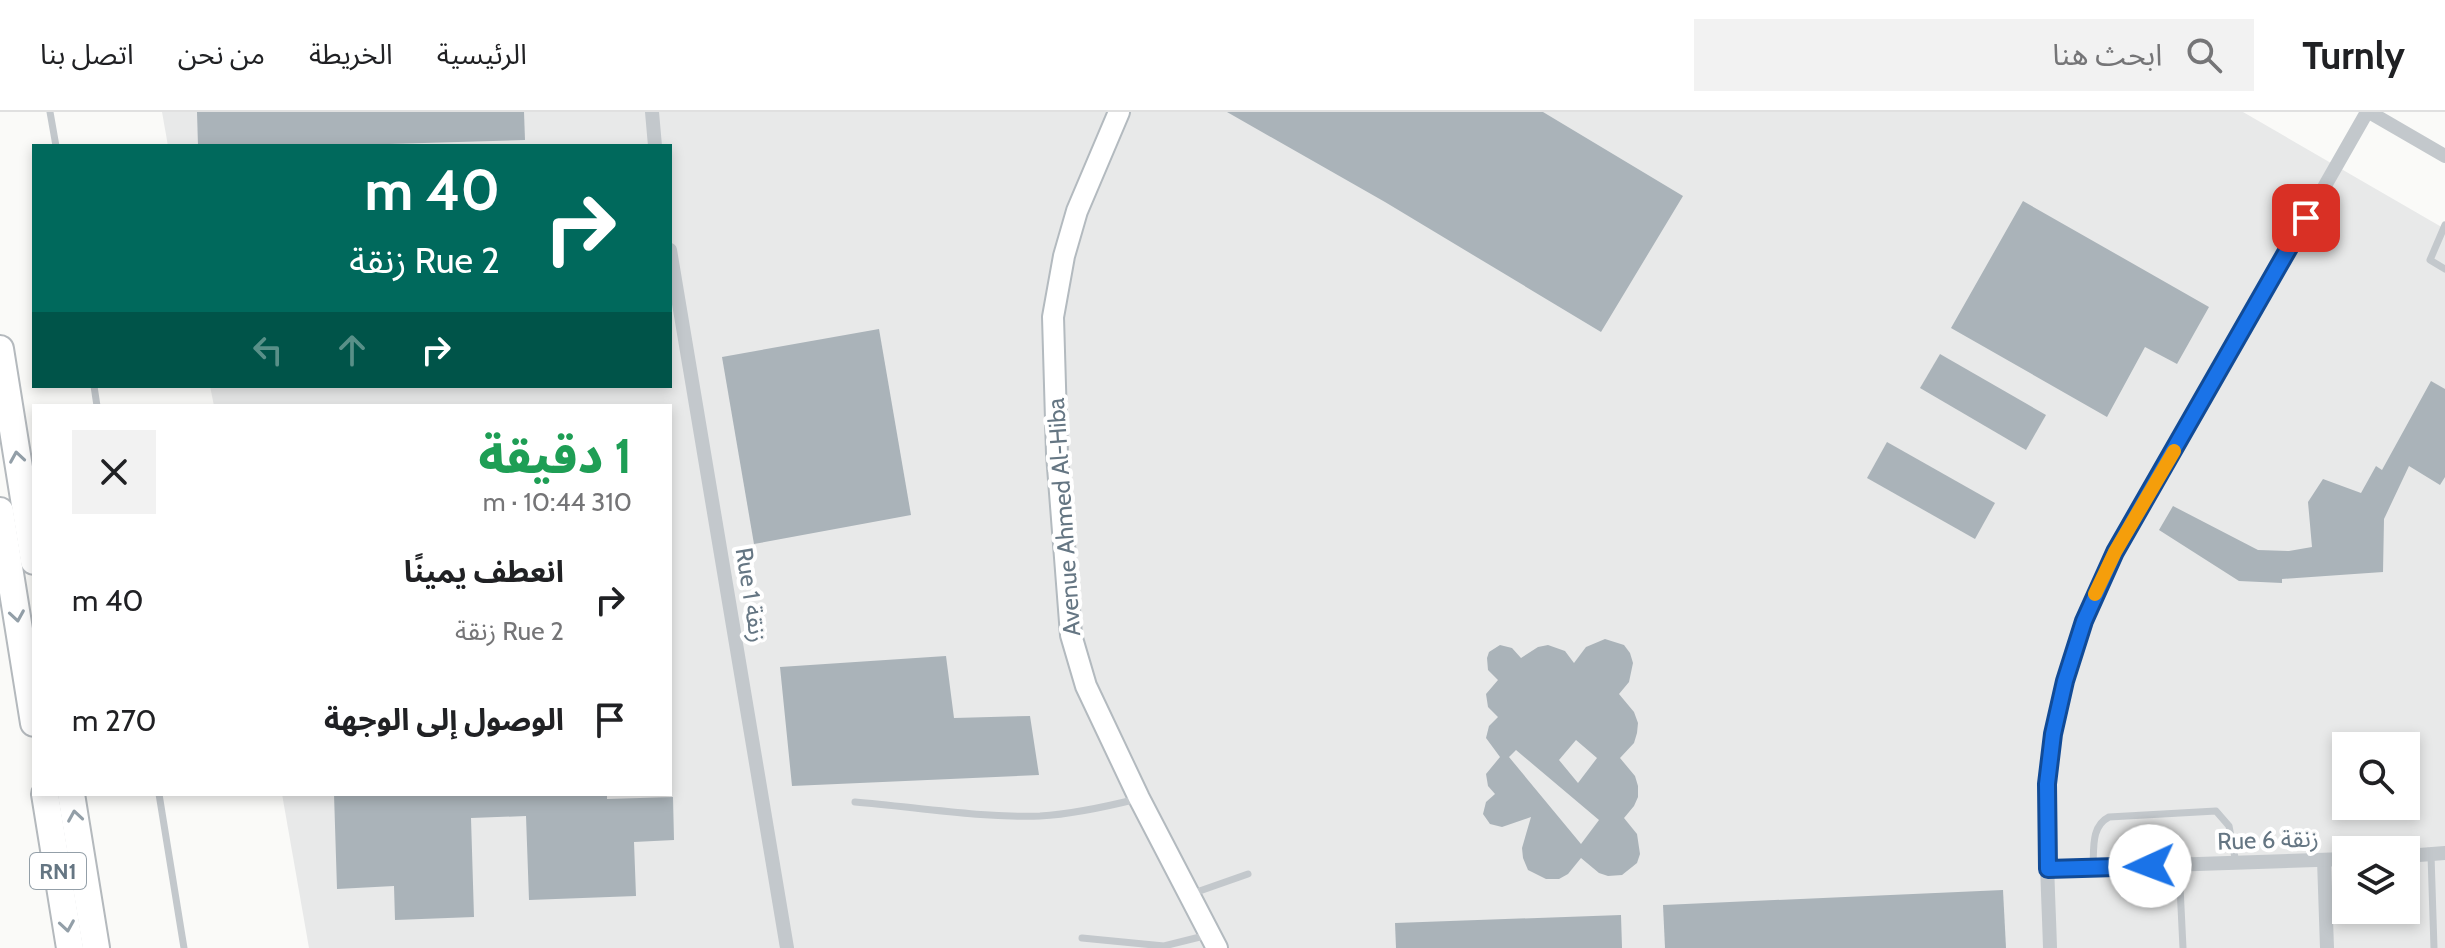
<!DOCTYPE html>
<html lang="ar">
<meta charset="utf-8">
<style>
:root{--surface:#fff;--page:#f2f2f2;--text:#202124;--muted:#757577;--line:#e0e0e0}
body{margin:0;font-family:Cabin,"Noto Sans Arabic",sans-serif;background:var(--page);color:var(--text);direction:rtl;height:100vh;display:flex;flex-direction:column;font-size:30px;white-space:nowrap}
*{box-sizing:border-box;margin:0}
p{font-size:26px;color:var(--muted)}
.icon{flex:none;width:44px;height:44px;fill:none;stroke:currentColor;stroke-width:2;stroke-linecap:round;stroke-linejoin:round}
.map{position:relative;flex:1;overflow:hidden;direction:ltr}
.sheet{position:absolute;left:32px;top:292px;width:640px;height:392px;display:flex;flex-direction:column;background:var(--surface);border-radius:0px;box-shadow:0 4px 12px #0003;direction:rtl}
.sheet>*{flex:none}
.guide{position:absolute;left:32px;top:32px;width:640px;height:244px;border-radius:0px;box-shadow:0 4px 12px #0003;direction:rtl;background:#00695c;color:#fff;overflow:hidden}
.buttons{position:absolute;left:2332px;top:620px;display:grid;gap:16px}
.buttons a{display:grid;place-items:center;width:88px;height:88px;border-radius:0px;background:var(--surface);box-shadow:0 4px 12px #0003;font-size:40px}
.pin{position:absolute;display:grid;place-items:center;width:68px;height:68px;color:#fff;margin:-34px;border-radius:16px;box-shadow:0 4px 12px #0006}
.me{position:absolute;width:88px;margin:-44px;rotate:268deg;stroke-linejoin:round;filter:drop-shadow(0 0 6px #0008)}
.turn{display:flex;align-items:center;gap:28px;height:168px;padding:0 40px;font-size:36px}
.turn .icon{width:104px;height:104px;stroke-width:2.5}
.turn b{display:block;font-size:56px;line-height:68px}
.lanes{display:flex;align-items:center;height:76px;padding:0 40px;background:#0003;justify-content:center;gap:40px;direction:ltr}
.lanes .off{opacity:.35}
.round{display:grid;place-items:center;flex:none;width:84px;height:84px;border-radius:0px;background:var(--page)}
.summary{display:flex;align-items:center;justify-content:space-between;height:136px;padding:0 40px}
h1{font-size:48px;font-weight:800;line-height:60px;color:#1e9e55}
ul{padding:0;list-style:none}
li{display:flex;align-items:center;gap:24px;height:120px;padding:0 40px}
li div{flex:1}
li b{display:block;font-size:30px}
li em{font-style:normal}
header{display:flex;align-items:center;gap:48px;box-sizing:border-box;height:112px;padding:0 40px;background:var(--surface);border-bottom:2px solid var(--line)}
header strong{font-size:38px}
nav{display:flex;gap:44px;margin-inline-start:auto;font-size:28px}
.search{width:560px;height:72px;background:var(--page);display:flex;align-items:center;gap:20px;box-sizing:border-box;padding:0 28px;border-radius:0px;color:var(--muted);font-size:30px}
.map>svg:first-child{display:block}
</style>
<header>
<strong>Turnly</strong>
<div class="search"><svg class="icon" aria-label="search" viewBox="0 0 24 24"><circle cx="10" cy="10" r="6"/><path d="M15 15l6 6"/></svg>ابحث هنا</div>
<nav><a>الرئيسية</a><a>الخريطة</a><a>من نحن</a><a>اتصل بنا</a></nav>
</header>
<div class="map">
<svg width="2445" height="836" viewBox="0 0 2445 836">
<rect width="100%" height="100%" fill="#fafaf8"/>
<path fill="#e8e9e9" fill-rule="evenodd" d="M162,0H2243L2445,117V836H309L282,682H670V294H214L210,274H670V34H168ZM2346,634H2406V694H2346ZM2346,738H2406V798H2346Z"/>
<g fill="#aab3b9" fill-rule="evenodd">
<path d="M197,0H524L525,28L320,34H198Z"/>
<path d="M1227,0H1543L1683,84L1601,220L1385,90Z"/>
<path d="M2023,89L2209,195L2177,252L2145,235L2107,305L1951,216Z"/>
<path d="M879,217L911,403L754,432L722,245Z"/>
<path d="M1940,242L2046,303L2026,338L1920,276Z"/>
<path d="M2431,269L2445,277V365L2440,373L2409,354L2384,407L2383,460L2282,467V471L2239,469L2159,418L2173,394L2258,438L2289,439L2312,435L2308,390L2323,367L2361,381L2376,354L2382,358Z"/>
<path d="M1887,330L1995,391L1975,427L1867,366Z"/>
<path d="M1605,527L1624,533L1630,541L1633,551L1629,570L1619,582L1634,600L1638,611L1637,621L1634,631L1620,646L1635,664L1638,674V685L1634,694L1624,706L1637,722L1640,742L1637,751L1622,763L1608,764L1599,761L1581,746L1568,762L1559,767H1546L1528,758L1523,746L1522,736L1531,705L1502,715L1490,712L1483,702L1486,690L1495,682L1488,674L1486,662L1500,645L1486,626L1489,614L1498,605L1488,595L1486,582L1498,568L1488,558L1487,546L1489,540L1500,533L1512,536L1521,546L1538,535L1548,533L1565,539L1574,551L1586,535ZM1576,628L1597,646L1578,671L1559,648ZM1516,638L1599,708L1581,732L1509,645Z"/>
<path d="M946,544L954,606L1030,604L1039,663L792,674L780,555Z"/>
<path d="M334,682H607V687L673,685L674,728L634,730L636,784L529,788L526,704L471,706L474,805L395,808L394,774L337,777Z"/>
<path d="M2003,778L2006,836H1665L1663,793Z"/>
<path d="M1621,803L1622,836H1396L1395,811Z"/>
</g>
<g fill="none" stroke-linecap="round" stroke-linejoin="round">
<defs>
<path id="secondary" d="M1119,0L1077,99L1064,144L1053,205L1057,342L1071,523L1086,574L1139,686L1217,836"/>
<g id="highway">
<path d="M0,237L34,449"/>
<path d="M0,399L34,611"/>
<path d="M45,682L70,836"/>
<path d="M71,682L96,836"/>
</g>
</defs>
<use href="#secondary" stroke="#b3babf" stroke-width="24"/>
<use href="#highway" stroke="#b4b9bd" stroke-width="30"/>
<g stroke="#c3c8cc" stroke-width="7">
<path d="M50,0L56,34"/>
<path d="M2445,113L2430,148L2445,157"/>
<path d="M94,274L97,294"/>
<path d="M159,682L184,836"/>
<path d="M855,690C916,695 979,706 1040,704C1073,702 1105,695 1137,687"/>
<path d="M2431,743L2434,836"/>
<path d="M2179,754L2183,836"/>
<path d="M2093,755C2094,736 2091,714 2109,705L2216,699L2229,714L2236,751"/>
<path d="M1191,782L1248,762"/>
<path d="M1082,826L1164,834L1208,823"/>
</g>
<g stroke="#c3c8cc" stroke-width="14">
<path d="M652,0L655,34"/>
<path d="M2369,0L2445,44"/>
<path d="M670,138L787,836"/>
<path d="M2406,744L2445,741"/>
<path d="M2324,748L2327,836"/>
<path d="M2048,757L2346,747"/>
<path d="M2050,836C2048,766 2042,694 2053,624C2073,500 2133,412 2193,305C2251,203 2309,102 2367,0"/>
</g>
<use href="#secondary" stroke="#fff" stroke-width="20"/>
<use href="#highway" stroke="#fff" stroke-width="26"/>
</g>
<defs><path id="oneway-chevron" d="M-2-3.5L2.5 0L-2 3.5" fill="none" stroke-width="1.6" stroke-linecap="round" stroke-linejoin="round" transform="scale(2)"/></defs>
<g stroke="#939fa8">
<use href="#oneway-chevron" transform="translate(17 345) rotate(-99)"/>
<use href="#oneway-chevron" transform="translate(17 504) rotate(81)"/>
<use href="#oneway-chevron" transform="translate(75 704) rotate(-99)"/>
<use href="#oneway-chevron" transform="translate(67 814) rotate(81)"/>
</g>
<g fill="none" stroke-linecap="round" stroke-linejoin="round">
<defs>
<path id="route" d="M2150,754L2048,757L2047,672L2053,622L2065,569L2084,509L2115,440L2306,106"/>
</defs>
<use href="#route" stroke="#114b97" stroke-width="20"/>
<use href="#route" stroke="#1a73e8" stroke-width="14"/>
<path stroke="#f59e0b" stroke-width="14" d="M2095,482L2115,440L2174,339"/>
</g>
<g text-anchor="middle" stroke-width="8" stroke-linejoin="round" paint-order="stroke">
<rect fill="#fff" stroke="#939fa8" stroke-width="2" x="30" y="741" width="56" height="36" rx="6"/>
<g font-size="22" font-weight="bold" fill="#657683">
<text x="58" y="767">RN1</text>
</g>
<g font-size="24" fill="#657683" stroke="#fff">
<text transform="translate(1064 405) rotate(-94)" y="8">Avenue Ahmed Al-Hiba</text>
<text transform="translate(751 483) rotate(81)" y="8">Rue 1 زنقة</text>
<text transform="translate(2268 728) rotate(-2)" y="8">Rue 6 زنقة</text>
</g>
</g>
</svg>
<div class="buttons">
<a><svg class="icon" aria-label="search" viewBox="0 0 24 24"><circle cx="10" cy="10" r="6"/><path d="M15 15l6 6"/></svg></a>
<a><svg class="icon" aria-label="layers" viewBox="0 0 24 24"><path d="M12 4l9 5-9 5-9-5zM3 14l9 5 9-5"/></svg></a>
</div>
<div class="pin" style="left:2306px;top:106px;background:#d93025"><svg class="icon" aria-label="arrive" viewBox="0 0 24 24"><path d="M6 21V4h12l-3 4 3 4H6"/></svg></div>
<svg class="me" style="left:2150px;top:754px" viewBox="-20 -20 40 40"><circle r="19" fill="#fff"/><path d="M0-13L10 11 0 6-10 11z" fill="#1a73e8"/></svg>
<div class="guide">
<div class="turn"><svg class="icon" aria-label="right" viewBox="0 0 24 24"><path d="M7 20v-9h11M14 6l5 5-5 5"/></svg><div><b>40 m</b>Rue 2 زنقة</div></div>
<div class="lanes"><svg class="icon off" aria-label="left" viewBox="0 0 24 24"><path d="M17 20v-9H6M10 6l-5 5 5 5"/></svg><svg class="icon off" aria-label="ahead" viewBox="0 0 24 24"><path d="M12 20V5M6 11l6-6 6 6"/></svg><svg class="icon" aria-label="right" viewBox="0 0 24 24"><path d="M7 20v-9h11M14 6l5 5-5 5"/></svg></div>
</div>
<section class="sheet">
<div class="summary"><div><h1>1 دقيقة</h1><p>310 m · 10:44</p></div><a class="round"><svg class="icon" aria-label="close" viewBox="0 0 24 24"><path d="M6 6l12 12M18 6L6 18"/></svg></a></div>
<ul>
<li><svg class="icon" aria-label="right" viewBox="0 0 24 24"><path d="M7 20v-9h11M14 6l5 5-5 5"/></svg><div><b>انعطف يمينًا</b><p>Rue 2 زنقة</p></div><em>40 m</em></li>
<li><svg class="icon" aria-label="arrive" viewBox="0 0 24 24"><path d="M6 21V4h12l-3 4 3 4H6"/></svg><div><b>الوصول إلى الوجهة</b></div><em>270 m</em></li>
</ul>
</section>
</div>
